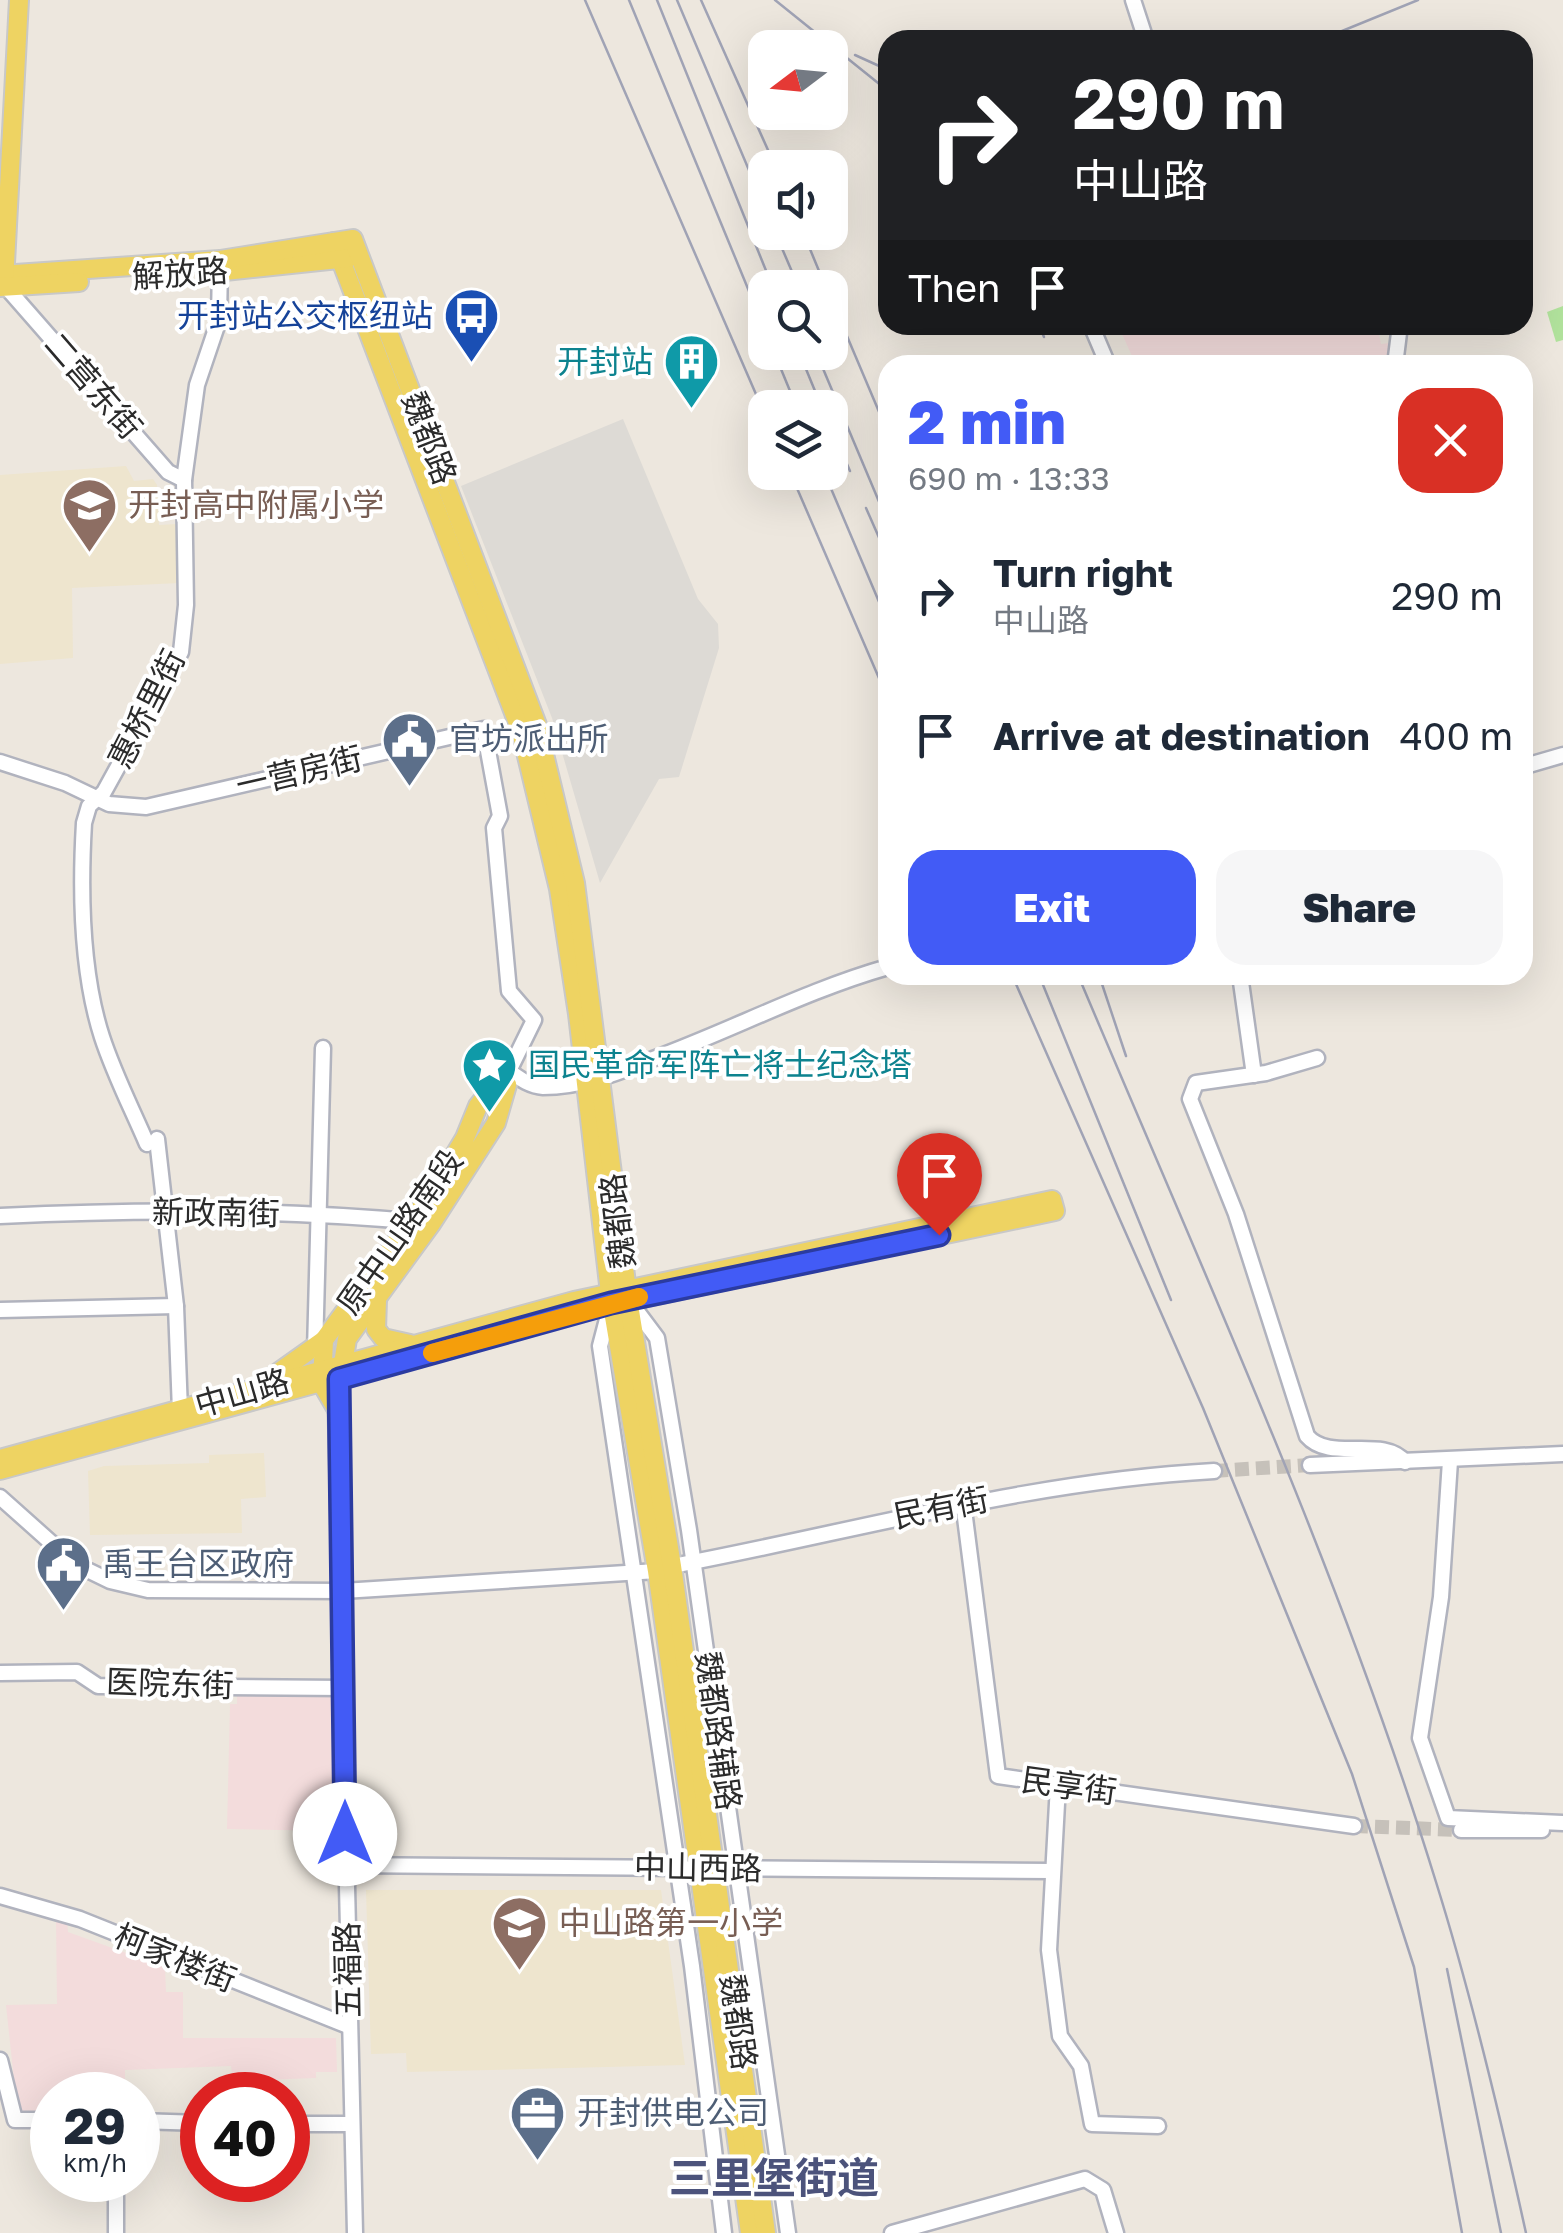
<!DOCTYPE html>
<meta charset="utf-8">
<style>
:root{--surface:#fff;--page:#f6f6f7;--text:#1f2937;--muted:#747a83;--accent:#425bf6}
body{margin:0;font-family:"Golos Text","Noto Sans SC",sans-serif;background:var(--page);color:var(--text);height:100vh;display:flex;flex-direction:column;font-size:38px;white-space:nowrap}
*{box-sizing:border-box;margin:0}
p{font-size:32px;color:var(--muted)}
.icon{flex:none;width:55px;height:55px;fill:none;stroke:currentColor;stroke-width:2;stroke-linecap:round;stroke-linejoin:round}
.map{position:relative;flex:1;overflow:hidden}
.drawer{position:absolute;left:878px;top:355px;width:655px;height:630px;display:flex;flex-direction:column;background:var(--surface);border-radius:30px;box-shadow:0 10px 40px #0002}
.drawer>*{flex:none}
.hud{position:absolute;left:878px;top:30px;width:655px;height:305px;border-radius:30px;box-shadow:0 10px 40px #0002;background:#202124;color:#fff;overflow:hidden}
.needle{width:65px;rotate:254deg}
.fabs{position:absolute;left:748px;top:30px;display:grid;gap:20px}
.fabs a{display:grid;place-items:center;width:100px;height:100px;border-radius:20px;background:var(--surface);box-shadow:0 10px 40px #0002;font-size:50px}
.speed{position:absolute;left:30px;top:2072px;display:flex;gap:20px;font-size:50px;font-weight:700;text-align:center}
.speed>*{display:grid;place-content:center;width:130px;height:130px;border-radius:50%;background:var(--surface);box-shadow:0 10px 40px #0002;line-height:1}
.speed small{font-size:25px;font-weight:400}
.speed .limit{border:15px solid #d22;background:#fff;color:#111}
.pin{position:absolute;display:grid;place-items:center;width:85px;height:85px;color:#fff;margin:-102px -42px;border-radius:50% 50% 50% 0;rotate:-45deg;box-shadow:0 0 10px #0007}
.pin .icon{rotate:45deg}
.me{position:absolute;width:110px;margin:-55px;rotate:0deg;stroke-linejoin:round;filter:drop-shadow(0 0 8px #0008)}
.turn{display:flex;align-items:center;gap:35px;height:210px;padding:0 30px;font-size:45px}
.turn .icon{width:130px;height:130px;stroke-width:2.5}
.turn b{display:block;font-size:70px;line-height:85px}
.then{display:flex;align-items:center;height:95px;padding:0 30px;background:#0003;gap:20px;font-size:38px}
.round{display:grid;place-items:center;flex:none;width:105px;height:105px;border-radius:30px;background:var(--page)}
.summary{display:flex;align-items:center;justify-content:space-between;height:170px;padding:0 30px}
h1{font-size:60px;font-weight:800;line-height:75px;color:var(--accent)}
.action{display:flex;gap:20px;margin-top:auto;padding:20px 30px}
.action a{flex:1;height:115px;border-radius:30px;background:var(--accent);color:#fff;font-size:40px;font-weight:800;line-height:115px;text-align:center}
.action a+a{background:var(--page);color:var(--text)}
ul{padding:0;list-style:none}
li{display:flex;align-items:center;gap:30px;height:140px;padding:0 30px}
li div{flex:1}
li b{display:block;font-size:38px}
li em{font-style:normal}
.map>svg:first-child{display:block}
</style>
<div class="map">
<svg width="1563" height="2233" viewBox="0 0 1563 2233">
<rect width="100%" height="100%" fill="#ede7de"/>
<g fill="#eee5ce">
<path d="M126,466L134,481L153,479L157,485L159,525L177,524L180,583L72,588L73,658L0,664V475Z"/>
<path d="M264,1453L266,1497L241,1499L242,1533L90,1535L88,1471L104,1466L209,1463V1455Z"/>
<path d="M366,1890H661L685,2065L407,2072L406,2053L371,2054Z"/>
</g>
<g fill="#f3dcdc">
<path d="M1118,325H1377L1381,344L1390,343V349L1380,365H1136Z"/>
<path d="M237,1694H332V1831L227,1829L230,1704H237Z"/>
<path d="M56,1920H67L68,1932L165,1967L166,1992H183V2038H336L337,2072H316V2078L233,2081L231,2066L125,2070V2095H52V2117H18L6,2005L57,2004Z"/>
</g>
<path fill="#b1e29c" d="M1563,306V340L1556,342L1547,312Z"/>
<path fill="#dddad5" d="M623,419L698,599L718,624L719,648L679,777L659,779L600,883L552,718L461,486Z"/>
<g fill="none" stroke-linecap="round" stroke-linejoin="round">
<g stroke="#c6c1ba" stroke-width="14" stroke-dasharray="14 7" stroke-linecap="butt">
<path d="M1214,1471L1310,1465"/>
<path d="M1354,1826L1461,1830"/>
</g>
<defs>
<g id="minor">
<path d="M1133,0L1146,40"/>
<path d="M6,287L168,472L184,480"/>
<path d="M1091,325L1108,365"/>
<path d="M1395,365L1400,325"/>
<path d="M0,762L65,783L109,804L146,807L484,729L500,816L494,828L509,991L534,1020L509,1071"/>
<path d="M1522,767L1563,755"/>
<path d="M1240,975L1254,1075"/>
<path d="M1317,1058L1266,1073L1196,1083L1190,1099L1236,1214L1307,1436C1330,1463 1383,1435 1405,1462"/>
<path d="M505,1077L509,1071C519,1078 529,1086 543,1087C581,1087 618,1073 653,1059C732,1030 807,990 888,967"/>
<path d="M157,1139L176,1306L180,1411"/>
<path d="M147,1144C132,1109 114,1074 102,1037C81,972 80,891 84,823L89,806L104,792L181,652L186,605L184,480L197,385L219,320L220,264"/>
<path d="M0,1216C139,1209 280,1209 419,1222"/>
<path d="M630,1302L657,1338L689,1530L788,2233"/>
<path d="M611,1304L600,1346L692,1966L724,2233"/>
<path d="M0,1310L176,1306"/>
<path d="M315,1351L323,1048"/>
<path d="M336,1408L355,2233"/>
<path d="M1450,1461L1441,1597L1420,1738L1448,1818L1563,1823"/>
<path d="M1310,1465L1563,1454"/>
<path d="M0,1497L75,1564L110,1581L148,1590L343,1591L657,1571"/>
<path d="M963,1502L998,1776L1354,1826"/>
<path d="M672,1566C853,1532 1028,1481 1214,1471"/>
<path d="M0,1673L77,1672L98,1686L344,1688"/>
<path d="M1058,1785L1049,1950L1060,2036L1081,2066L1092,2124L1158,2126"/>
<path d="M1461,1830H1542"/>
<path d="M346,1865L685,1868"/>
<path d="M707,1868L1051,1871"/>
<path d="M0,1896L80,1919L348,2026"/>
<path d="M0,2060L15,2120H52"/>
<path d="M138,2121L202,2123"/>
<path d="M288,2124H351"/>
<path d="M116,2233V2180"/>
<path d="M892,2233L1085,2179L1103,2190L1116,2233"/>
</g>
<g id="major">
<path d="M334,242L521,731L559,889L578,1014L610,1293L657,1571L750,2233"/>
<path d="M215,272L348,258"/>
<path d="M0,275L220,260L353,239L537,725L575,883L628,1299L672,1566L766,2233"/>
<path d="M4,282L19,0"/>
<path d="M0,287L79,282"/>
<path d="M499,1080L507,1085L496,1123L431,1224L347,1339L336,1408L322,1384L324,1340L432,1193L465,1138L478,1106Z"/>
<path d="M377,1300L376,1329L383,1338L410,1344"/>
<path d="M272,1377L324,1340"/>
<path d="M0,1459L574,1301L1052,1200L1055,1211L576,1312L0,1470"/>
</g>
</defs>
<use href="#minor" stroke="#b1b3be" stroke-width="19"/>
<use href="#major" stroke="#c8c8c8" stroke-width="22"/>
<use href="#minor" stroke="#fff" stroke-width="14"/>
<use href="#major" stroke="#eed362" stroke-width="18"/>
<g stroke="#a0a3b5" stroke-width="2.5">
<path d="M585,0L765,415"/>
<path d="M629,0L765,330"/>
<path d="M657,0L773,288"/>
<path d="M677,0L765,208"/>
<path d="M701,0L776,168"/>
<path d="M775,0L888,91"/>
<path d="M1320,40L1418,0"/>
<path d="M855,55L888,70"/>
<path d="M775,232L799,288"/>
<path d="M803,232L826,288"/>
<path d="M830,296L888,433"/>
<path d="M1039,325L1044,337"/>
<path d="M774,352L797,408"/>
<path d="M799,352L822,408"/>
<path d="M816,352L888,523"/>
<path d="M830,425L850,471"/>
<path d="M790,472L888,699"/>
<path d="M824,472L888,623"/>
<path d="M866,508L888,558"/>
<path d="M1012,975L1203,1408L1352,1774L1414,1967L1462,2233"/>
<path d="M1039,975L1171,1300"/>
<path d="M1078,975C1204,1274 1340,1571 1436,1882C1472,1997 1500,2115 1526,2233"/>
<path d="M1099,975L1126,1056"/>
<path d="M1447,1969L1501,2233"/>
</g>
</g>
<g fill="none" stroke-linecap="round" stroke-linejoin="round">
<defs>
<path id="route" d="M345,1834L339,1379L611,1303L939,1235"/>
</defs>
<use href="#route" stroke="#2b3ba0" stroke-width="25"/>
<use href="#route" stroke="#425bf6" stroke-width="18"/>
<path stroke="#f59e0b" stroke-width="18" d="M432,1353L639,1297"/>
</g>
<defs>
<symbol id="bus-pin" viewBox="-11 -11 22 30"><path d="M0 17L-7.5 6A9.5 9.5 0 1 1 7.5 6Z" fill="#1a4fb4" stroke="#fff"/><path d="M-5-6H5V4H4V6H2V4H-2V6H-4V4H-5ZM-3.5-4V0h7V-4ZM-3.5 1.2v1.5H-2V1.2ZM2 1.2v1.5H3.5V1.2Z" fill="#fff"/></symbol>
<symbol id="building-pin" viewBox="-11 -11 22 30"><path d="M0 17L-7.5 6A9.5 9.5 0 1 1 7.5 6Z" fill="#0f9aa8" stroke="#fff"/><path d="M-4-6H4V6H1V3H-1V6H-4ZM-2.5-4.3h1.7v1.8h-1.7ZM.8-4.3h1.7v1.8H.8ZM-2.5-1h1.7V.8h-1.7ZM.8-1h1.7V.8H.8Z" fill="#fff"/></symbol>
<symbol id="school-pin" viewBox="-11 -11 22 30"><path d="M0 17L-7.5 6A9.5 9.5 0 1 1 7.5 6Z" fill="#8d6e63" stroke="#fff"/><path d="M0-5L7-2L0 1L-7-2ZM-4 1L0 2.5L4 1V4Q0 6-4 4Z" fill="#fff"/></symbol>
<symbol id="civic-pin" viewBox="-11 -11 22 30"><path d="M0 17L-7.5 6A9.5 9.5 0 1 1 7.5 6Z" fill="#5c6f8a" stroke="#fff"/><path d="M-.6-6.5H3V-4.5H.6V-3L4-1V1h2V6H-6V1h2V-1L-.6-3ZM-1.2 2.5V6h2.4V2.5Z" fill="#fff"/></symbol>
<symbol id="sight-pin" viewBox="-11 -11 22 30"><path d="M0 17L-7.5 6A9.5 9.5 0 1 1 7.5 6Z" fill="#0f9aa8" stroke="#fff"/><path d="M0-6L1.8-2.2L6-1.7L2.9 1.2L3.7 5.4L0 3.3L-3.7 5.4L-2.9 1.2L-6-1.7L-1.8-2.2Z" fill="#fff"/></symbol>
<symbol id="office-pin" viewBox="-11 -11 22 30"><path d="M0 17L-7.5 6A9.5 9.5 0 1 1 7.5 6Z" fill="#5c6f8a" stroke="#fff"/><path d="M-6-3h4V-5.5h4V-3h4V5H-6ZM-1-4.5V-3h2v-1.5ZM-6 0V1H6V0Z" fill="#fff"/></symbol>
</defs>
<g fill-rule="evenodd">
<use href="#bus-pin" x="440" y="284" width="63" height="86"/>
<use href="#building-pin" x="660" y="330" width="63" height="86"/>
<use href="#school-pin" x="58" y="474" width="63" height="86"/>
<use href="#civic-pin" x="378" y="708" width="63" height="86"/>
<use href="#sight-pin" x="458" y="1034" width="63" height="86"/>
<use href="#civic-pin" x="32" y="1532" width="63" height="86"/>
<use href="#school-pin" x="488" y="1892" width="63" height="86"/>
<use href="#office-pin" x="506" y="2082" width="63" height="86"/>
</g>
<g text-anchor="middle" stroke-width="8" stroke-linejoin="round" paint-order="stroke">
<g font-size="32" fill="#2b2b2b" stroke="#fff">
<text transform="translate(180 274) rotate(-4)" y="11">解放路</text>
<text transform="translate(93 386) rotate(49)" y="11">二营东街</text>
<text transform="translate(429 438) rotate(69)" y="11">魏都路</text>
<text transform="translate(147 709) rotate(-63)" y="11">惠桥里街</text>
<text transform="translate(299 772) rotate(-13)" y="11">一营房街</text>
<text transform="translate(216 1213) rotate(1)" y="11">新政南街</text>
<text transform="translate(618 1221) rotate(-97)" y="11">魏都路</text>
<text transform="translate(400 1232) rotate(-55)" y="11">原中山路南段</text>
<text transform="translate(242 1393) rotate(-16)" y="11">中山路</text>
<text transform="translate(941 1508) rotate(-11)" y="11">民有街</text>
<text transform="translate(170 1684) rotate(2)" y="11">医院东街</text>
<text transform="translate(718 1731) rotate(82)" y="11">魏都路辅路</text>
<text transform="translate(1069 1786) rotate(8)" y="11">民享街</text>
<text transform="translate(698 1868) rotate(1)" y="11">中山西路</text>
<text transform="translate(175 1958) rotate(22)" y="11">柯家楼街</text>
<text transform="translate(348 1970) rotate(-91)" y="11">五福路</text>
<text transform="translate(738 2022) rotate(82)" y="11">魏都路</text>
</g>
<g font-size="32" fill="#164399" stroke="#fff" text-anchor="end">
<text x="433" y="327">开封站公交枢纽站</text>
</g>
<g font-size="32" fill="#0d838f" stroke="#fff" text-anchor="end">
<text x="653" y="373">开封站</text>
<text x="528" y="1076" text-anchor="start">国民革命军阵亡将士纪念塔</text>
</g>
<g font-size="32" fill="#785e54" stroke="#fff" text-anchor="start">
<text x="128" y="516">开封高中附属小学</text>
<text x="559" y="1934">中山路第一小学</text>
</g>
<g font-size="32" fill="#4e5e75" stroke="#fff" text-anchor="start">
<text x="449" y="750">官坊派出所</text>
<text x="102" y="1575">禹王台区政府</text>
<text x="577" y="2124">开封供电公司</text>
</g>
<g font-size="42" font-weight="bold" fill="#4c537b" stroke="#fff">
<text x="774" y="2193">三里堡街道</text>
</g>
</g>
</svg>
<div class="fabs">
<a><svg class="needle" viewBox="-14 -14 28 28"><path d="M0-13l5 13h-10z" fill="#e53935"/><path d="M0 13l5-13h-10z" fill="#747a83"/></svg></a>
<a><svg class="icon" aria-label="sound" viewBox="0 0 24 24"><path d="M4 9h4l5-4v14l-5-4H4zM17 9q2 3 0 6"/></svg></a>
<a><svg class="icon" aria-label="search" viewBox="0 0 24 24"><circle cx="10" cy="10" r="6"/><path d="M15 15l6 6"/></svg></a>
<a><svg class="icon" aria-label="layers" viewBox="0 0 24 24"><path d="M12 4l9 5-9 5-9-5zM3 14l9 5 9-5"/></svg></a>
</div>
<div class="speed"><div>29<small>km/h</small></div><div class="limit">40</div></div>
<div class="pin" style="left:939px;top:1235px;background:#d93025"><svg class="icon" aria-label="arrive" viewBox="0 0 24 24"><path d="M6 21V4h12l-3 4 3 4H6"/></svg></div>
<svg class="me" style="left:345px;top:1834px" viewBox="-20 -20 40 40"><circle r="19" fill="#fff"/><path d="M0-13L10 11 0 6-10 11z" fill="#425bf6"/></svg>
<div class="hud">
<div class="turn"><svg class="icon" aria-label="right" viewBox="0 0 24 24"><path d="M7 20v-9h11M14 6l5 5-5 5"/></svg><div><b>290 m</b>中山路</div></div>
<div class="then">Then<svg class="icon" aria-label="arrive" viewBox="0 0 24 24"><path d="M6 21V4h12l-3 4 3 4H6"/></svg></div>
</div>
<section class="drawer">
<div class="summary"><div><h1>2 min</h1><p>690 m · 13:33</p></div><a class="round" style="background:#d93025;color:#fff"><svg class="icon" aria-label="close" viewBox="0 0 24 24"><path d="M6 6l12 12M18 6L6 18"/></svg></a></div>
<ul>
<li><svg class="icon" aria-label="right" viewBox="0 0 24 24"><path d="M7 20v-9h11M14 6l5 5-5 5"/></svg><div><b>Turn right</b><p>中山路</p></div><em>290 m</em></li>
<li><svg class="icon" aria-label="arrive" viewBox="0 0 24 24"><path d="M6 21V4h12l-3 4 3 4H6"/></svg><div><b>Arrive at destination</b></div><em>400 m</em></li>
</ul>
<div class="action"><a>Exit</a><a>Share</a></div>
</section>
</div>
